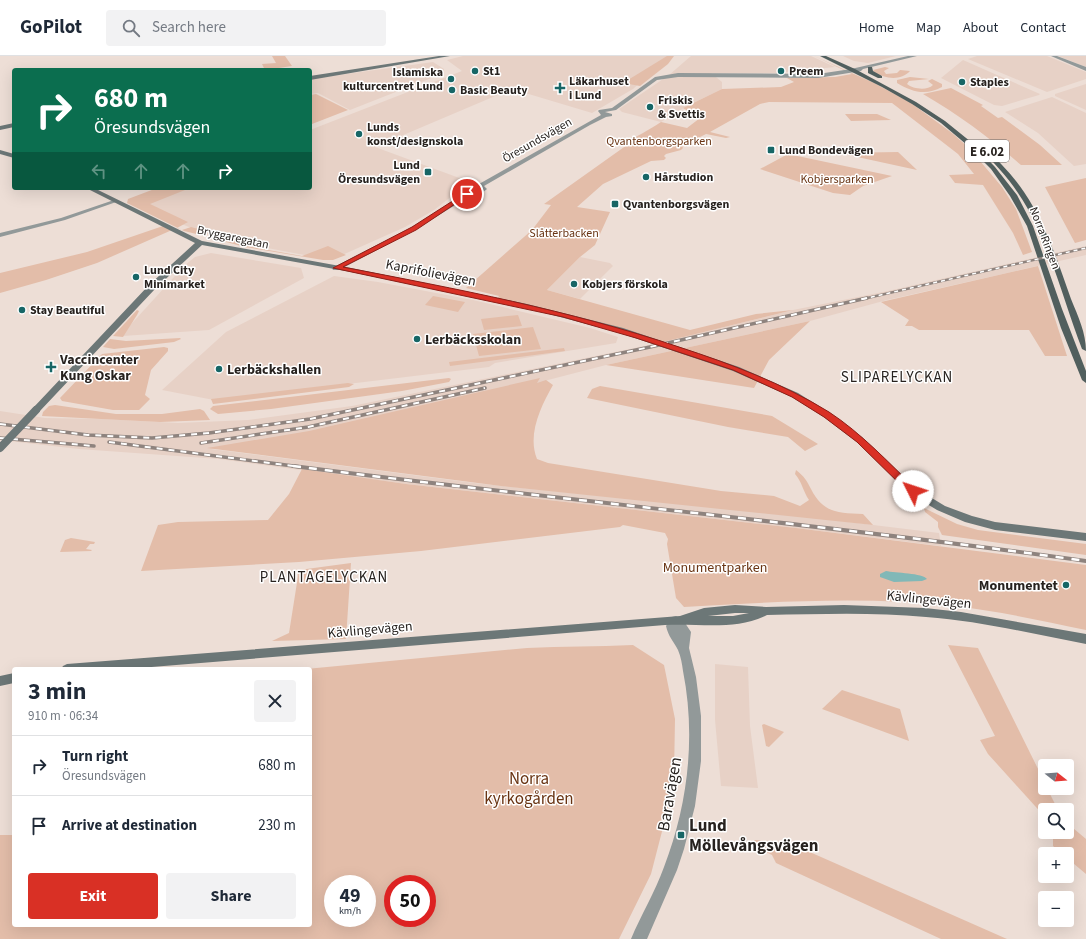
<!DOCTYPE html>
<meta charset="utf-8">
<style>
:root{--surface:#fff;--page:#f2f2f3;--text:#1f2937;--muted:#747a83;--line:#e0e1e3;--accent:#d93025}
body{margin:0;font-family:"Source Sans 3",sans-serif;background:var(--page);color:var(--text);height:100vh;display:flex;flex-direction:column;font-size:15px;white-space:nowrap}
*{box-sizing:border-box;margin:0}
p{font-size:13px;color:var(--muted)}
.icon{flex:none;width:22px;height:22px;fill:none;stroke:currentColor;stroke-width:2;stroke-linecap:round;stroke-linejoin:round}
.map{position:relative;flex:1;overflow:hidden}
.panel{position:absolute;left:12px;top:611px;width:300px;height:260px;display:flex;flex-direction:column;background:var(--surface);border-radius:4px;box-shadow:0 4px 16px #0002}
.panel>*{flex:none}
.banner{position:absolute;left:12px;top:12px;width:300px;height:122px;border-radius:4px;box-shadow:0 4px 16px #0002;background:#0b6e4f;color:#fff;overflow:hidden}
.needle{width:26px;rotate:107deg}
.fabs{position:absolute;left:1038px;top:703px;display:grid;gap:8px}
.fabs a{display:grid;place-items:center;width:36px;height:36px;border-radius:4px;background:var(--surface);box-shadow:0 4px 16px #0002;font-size:20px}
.speed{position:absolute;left:324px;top:819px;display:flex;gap:8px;font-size:20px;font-weight:700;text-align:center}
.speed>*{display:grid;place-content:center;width:52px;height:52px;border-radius:50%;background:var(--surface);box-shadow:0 4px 16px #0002;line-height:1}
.speed small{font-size:10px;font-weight:400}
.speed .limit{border:6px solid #d22;background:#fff;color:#111}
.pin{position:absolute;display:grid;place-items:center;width:34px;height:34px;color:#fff;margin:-17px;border:2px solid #fff;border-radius:50%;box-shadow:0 1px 4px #0007}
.me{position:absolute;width:44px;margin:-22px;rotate:311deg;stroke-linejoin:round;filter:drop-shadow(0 0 3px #0008)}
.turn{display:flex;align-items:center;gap:14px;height:84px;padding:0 16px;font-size:18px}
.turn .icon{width:52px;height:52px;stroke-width:2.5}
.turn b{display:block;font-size:28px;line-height:34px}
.lanes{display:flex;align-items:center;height:38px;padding:0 16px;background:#0003;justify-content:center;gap:20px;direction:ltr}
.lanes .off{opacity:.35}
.round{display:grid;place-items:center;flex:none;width:42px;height:42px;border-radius:4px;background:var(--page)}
.head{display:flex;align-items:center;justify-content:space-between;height:68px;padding:0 16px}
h1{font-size:24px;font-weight:700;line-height:30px}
.primary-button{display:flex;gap:8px;margin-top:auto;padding:8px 16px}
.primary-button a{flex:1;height:46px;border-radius:4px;background:var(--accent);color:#fff;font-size:16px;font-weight:700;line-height:46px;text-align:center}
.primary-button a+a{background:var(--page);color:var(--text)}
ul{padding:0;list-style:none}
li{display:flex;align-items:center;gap:12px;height:60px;padding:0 16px;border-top:1px solid var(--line)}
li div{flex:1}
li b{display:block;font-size:15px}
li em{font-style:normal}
header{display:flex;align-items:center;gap:24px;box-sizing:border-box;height:56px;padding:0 20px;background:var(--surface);border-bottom:1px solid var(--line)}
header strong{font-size:19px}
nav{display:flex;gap:22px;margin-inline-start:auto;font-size:14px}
.search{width:280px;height:36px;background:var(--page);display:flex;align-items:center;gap:10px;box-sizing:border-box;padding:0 14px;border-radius:4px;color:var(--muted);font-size:15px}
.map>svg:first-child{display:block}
</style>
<header>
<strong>GoPilot</strong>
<div class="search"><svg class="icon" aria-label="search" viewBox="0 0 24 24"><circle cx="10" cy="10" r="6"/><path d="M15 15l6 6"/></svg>Search here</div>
<nav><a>Home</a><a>Map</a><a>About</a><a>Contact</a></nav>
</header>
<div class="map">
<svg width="1086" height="883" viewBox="0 0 1086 883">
<rect width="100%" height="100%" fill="#edded6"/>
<g fill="#e7d1c6">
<path d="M463,0H669L633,33L592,57L512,33L375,91L473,127L456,137L434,154L405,171L331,204L219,183L154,157L133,144L163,132H310V74L462,15L447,4Z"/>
<path d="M691,0H811L835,11L777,17H711L722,26V33L687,50L661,66L622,56L619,53L669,19Z"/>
<path d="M843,0H896L868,7L854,5Z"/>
<path d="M977,0H1047L1086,16V23L1047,36L968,3Z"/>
<path d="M1058,0H1086V11Z"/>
<path d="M963,4L1040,38L1039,39L1002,50L994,49L941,22Z"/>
<path d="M433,6L444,13V17L350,54L318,37L310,38V23Z"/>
<path d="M1086,28V54L1055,40V38Z"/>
<path d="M1052,41L1086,57V108L1074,110L1038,77L1005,56Z"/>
<path d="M1086,190V199L887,244L810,265L606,309L548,324L530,331L304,387L211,393L474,427L791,459L939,477L941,490L796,472L406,428L219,403L79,393L0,384V355L45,362L102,363L178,367L248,364L352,350L659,287L793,254L888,235Z"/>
<path d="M211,197L301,212L304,222L209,274L123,280L124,276L185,209L195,201Z"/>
<path d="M580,201L610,207L613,210L580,243L547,234Z"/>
<path d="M334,220L378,226L473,244L590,272L618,281L616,287L495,307L489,311L214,344L162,334L226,276Z"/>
<path d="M715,608L748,611L750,670L758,732L721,730L715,664Z"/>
</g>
<g fill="#e3bda9" fill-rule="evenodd">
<path d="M272,0H285L292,10L265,14L262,8L276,7Z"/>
<path d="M667,0H674L668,8L640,30L623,27Z"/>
<path d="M814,0L874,27L911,47L952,77L969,92L1002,131L1016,153L1032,196L1023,199L1013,177L983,129L955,127L949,119L974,118L958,98L892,47L769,46L760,48L710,76L730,81L726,82L706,78L682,90L683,92L681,94L666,98L664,100L666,102L664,104L651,105L603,128L577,151L610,156L595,189L580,201L547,234L690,274L756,258L793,254L659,287L497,243L499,240L466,232L532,174L551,149L544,148L627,89L625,87C639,79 647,75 661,66L687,72L700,62L683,52L722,33L781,31L794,26L787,22L835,21L852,18Z"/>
<path d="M885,11L889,12L884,15L886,18L897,17L900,14L910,15C901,25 885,23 874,16L873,14Z"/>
<path d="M910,21L929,23L909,25L907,28C913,33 927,35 933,29L928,25L932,23L942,28V31C926,40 912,36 897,27V24Z"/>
<path d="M951,32L983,49L981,50L998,62L1002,61L1040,89L1062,109H1021C990,82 959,59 923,38Z"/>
<path d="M316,38L348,54L312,68L310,67V39Z"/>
<path d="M845,58H877L891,64L851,65Z"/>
<path d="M898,96L917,114L839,97Z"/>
<path d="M788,98L892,120L863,130L850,139L833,137L760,113Z"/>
<path d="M1086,122V184L1075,187L1045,131Z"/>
<path d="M157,132H190L150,148L188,166L177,172L182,174L191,171L206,175L207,179L205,180L184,175L127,147L128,143Z"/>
<path d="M163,170L172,174L97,207L46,224L0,237V217L87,196Z"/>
<path d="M219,181H227L246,190L302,200L328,190L346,199L333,204H323L245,191L215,183Z"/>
<path d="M1038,210L1067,300H1045L1029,274H919L912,270H905L909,264L881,246Z"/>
<path d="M433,240L465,246L458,256L425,249Z"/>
<path d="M137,254L139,255L137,259L123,281L113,280Z"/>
<path d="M518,259L522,270L484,274L481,263Z"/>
<path d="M810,265L769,304L754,332L606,309Z"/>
<path d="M533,271L541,293L479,300L473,278Z"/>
<path d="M180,282L181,283L174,286L114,293L103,291L110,283L126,285Z"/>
<path d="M164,291L168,292V295L151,314L145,339L150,343L139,354H113L62,345L60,342L102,298Z"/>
<path d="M564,292L565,295L450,310L449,306Z"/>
<path d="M449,322L451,323L449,326L402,335L271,353L218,358L210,353L213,350Z"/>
<path d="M540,322L537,327L546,324L553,329C541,350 527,379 537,403L548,407L721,435L774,440L800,450L809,444C803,435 802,426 795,418L796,414C804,420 807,425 811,433C823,457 838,457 863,458L873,469L501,430L207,392L309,375Z"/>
<path d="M348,327L354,328L349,331L213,348L211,343Z"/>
<path d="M600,330L772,360L818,388L805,395L788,381L728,371L587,342L592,333Z"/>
<path d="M55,349L116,358H162L200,353L204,355L210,364L160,366L42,360L43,356L49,350Z"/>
<path d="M302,413L406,428L796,472L1086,509V574C1043,565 998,555 954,550C864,540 774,546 684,551L676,542L667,488L668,483L665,477L623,469L620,471L421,495L299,506L141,515L158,469L178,466L268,464L289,438Z"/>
<path d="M924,452L957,468L978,474L1086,488V499L942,479L938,471V466L925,456Z"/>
<path d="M71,482L95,486L94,488H90L86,493L92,494L91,495L60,496L65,484Z"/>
<path d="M351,507L346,583L272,585L289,577L299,514Z"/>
<path d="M633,589L664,609L675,663L674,719L667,756L651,818L619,883H0V779H14V869H310V613H306L527,592C563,590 597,591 633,589ZM333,828H367V862H333ZM393,828H427V862H393Z"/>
<path d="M948,589L978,592L1045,727V732H1047L1058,754H1045V761L988,698L980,684L995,680Z"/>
<path d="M842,634L900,653L909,685L822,653Z"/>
<path d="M764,668L784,676L769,691L766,690L762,669Z"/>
<path d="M1067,767L1086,783V818L1067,802V798H1062L1053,790V776H1067Z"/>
<path d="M755,784L787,786L1007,883H941L776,807L772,799L750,788Z"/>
</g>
<path fill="#81b8b7" d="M886,515C895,517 923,517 927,523L922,525L894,526L880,521V518Z"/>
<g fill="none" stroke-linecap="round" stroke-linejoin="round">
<g fill="#929999" fill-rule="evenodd">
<path d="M908,0H917L863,13L861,15L818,22L678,21L657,24L616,54L605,56L612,58V60L606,61L590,69L484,130L487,133L482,137L472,139L416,173L339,214H333L332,212L412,171L466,137L462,133L463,132L472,127L479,128L601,59L598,55L599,54L612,52L655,21L678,17L818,18L851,13ZM473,131L480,133L475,135L469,133Z"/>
<path d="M1051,0H1057L1086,11V15Z"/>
<path d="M114,144L119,145L65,164L0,181V177L61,162Z"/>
<path d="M676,560L683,564L691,576L689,592L696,621L701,660V705L695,750L684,793L677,814L647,883H631C641,859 655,836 664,811C688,749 696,680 683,615C682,608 681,601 678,594C674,586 668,580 666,570L672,561Z"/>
</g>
<g fill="#6c7777" fill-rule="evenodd">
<path d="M439,0H450L310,24V20Z"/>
<path d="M14,67V71L0,74V70Z"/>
<path d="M0,94L14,98V102L0,98Z"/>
<path d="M86,132H94L202,185L351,212L527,248L623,272L739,311L798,337L830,357L863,382L917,433L945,450L972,460L995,466L1086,477V485L995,474L965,466L937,454L909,437L857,386L824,361L792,341L733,315L617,276L526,252L351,216L202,189L155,233L39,356H33L32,354L33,352L149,229L195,187Z"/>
<path d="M735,549L766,551L844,549L925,552L961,556L1086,578V588C1033,578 980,565 926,561C874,556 820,558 767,559C735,575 700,567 665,569L127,613H61L63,610L67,608L680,560L704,552ZM735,557H749L733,560H708Z"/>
<path d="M14,617V627L0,630V620Z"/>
</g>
<g fill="#515f5e" fill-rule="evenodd">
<path d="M820,0H826L855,13L916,46L945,65L971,86L995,111L1017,139L1033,170L1062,253L1086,315V327L1082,324L1061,272L1027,170L1010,140L991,113L967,89L941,67L912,48L882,31Z"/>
<path d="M868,11H872L873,15L882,20V22H878L868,17Z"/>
<path d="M980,90H984C998,105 1013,119 1024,136C1046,169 1058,206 1071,243C1078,260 1086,277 1086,295L1082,293C1062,241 1049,183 1018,137C1007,120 993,106 980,92Z"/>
</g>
<defs>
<path id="rail-far2" d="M863,243L1086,192"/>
<g id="rail-far1">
<path d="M0,368L88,379L152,382L209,377L310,363L650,291L867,242"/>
<path d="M0,382L94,390"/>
<path d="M109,386L301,411"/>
<path d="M201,387L308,371L485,332"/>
</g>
<path id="rail" d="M293,410C557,444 822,468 1086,505"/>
</defs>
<use href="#rail-far2" stroke="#8e837e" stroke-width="2.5"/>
<use href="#rail-far1" stroke="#8e837e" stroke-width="3.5"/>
<use href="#rail" stroke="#8e837e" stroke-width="4"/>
<use href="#rail-far2" stroke="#fff" stroke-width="1.5" stroke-dasharray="4" stroke-linecap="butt"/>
<use href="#rail-far1" stroke="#fff" stroke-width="2" stroke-dasharray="6" stroke-linecap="butt"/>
<use href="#rail" stroke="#fff" stroke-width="2.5" stroke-dasharray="8" stroke-linecap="butt"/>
<path stroke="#6c7777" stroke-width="8" d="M0,392L36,354"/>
</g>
<path fill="#d93025" stroke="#8d1f18" d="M465,137L470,138L416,174L343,211C457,233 569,254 679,291C731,308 782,327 829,356C861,377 888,406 916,433V437H909L857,386L824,361L792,341L733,314L636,282L563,261L333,212L412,171Z"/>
<g fill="#176666" stroke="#fff" stroke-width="1.5">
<circle cx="475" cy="15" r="4"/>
<circle cx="781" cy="15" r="4"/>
<circle cx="451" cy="23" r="4"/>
<circle cx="962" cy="26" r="4"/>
<path d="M558 26h4v4h4v4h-4v4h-4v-4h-4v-4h4z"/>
<circle cx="452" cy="34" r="4"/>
<circle cx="650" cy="51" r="4"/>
<circle cx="359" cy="78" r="4"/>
<rect x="767" y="90" width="8" height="8" rx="2"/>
<rect x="424" y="112" width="8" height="8" rx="2"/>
<circle cx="646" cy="121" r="4"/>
<rect x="611" y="144" width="8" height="8" rx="2"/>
<circle cx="136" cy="221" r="4"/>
<circle cx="574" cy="228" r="4"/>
<circle cx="22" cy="254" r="4"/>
<circle cx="417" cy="283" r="4"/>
<path d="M49 305h4v4h4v4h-4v4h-4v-4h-4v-4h4z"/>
<circle cx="219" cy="313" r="4"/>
<circle cx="1066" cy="529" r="4"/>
<rect x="677" y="775" width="8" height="8" rx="2"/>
</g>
<g text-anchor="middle" stroke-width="3" stroke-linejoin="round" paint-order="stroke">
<g font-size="12" font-weight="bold" fill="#27221f" stroke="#fff" text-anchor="start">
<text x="483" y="19">St1</text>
<text x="789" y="19">Preem</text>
<text x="443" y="20" text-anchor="end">Islamiska<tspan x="443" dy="14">kulturcentret Lund</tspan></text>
<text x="569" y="29">Läkarhuset<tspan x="569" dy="14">i Lund</tspan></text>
<text x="970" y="30">Staples</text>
<text x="460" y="38">Basic Beauty</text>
<text x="658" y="48">Friskis<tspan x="658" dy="14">&amp; Svettis</tspan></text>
<text x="367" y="75">Lunds<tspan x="367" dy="14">konst/designskola</tspan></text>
<text x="779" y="98">Lund Bondevägen</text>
<text x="420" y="113" text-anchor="end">Lund<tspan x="420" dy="14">Öresundsvägen</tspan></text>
<text x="654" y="125">Hårstudion</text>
<text x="623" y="152">Qvantenborgsvägen</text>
<text x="144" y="218">Lund City<tspan x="144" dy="14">Minimarket</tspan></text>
<text x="582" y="232">Kobjers förskola</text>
<text x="30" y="258">Stay Beautiful</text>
</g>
<g font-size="12" fill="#27221f" stroke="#fff">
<text transform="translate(537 84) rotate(-30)" y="4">Öresundsvägen</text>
<text transform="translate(233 181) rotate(12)" y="4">Bryggaregatan</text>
<text transform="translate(1045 182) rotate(69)" y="4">Norra Ringen</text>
</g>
<g font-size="12" fill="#693413" stroke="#fff">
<text x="659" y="89">Qvantenborgsparken</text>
<text x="837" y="127">Kobjersparken</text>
<text x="564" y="181">Slåtterbacken</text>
</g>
<rect fill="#fff" stroke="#686462" stroke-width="1" x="965" y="84" width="44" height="22" rx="3"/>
<g font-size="13" font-weight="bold" fill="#27221f">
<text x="987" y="100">E 6.02</text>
</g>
<g font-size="14" fill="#27221f" stroke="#fff">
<text transform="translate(431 216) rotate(11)" y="5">Kaprifolievägen</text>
<text transform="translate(929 543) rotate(6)" y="5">Kävlingevägen</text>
<text transform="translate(370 573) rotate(-5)" y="5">Kävlingevägen</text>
</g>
<g font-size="14" font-weight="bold" fill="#27221f" stroke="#fff" text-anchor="start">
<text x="425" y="288">Lerbäcksskolan</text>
<text x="60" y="308">Vaccincenter<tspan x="60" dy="16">Kung Oskar</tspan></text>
<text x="227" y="318">Lerbäckshallen</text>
<text x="1058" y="534" text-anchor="end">Monumentet</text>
</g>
<g font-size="14" fill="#693413" stroke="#fff">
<text x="715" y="516">Monumentparken</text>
</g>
<g font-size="15" letter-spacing="1" fill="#27221f" stroke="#fff">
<text x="897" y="326">SLIPARELYCKAN</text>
<text x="324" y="526">PLANTAGELYCKAN</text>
</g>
<g font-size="17" fill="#693413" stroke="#fff">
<text x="529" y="728">Norra<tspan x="529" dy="20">kyrkogården</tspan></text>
</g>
<g font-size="17" fill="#27221f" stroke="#fff">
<text transform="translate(669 738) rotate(-80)" y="6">Baravägen</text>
</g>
<g font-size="17" font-weight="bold" fill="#27221f" stroke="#fff" text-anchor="start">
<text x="689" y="775">Lund<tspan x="689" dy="20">Möllevångsvägen</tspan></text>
</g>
</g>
</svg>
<div class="fabs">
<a><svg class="needle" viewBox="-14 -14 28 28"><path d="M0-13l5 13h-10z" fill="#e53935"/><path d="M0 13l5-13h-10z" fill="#747a83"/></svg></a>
<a><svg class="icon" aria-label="search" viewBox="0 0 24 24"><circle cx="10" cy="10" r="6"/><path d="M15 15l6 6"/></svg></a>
<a>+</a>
<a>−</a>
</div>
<div class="speed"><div>49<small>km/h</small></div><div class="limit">50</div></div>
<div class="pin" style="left:467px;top:138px;background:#d93025"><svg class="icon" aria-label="arrive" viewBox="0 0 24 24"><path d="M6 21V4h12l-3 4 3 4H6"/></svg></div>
<svg class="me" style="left:913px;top:435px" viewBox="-20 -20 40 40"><circle r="19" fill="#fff"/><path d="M0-13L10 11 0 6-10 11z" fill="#d93025"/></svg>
<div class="banner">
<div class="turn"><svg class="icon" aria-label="right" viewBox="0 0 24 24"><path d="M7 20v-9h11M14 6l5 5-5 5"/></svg><div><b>680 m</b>Öresundsvägen</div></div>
<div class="lanes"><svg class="icon off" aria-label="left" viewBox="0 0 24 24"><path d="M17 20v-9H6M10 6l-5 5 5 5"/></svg><svg class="icon off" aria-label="ahead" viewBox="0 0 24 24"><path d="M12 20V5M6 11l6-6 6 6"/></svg><svg class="icon off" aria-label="ahead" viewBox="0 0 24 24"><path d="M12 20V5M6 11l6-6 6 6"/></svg><svg class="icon" aria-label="right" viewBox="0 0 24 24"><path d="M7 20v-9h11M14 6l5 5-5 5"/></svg></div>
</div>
<section class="panel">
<div class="head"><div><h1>3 min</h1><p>910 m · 06:34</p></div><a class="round"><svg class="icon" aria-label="close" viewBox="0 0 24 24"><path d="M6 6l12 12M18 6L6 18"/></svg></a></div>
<ul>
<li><svg class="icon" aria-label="right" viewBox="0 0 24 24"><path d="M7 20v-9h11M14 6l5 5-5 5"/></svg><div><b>Turn right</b><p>Öresundsvägen</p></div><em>680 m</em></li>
<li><svg class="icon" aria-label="arrive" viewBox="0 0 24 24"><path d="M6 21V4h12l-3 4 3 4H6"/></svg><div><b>Arrive at destination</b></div><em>230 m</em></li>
</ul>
<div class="primary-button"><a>Exit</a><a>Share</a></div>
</section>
</div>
